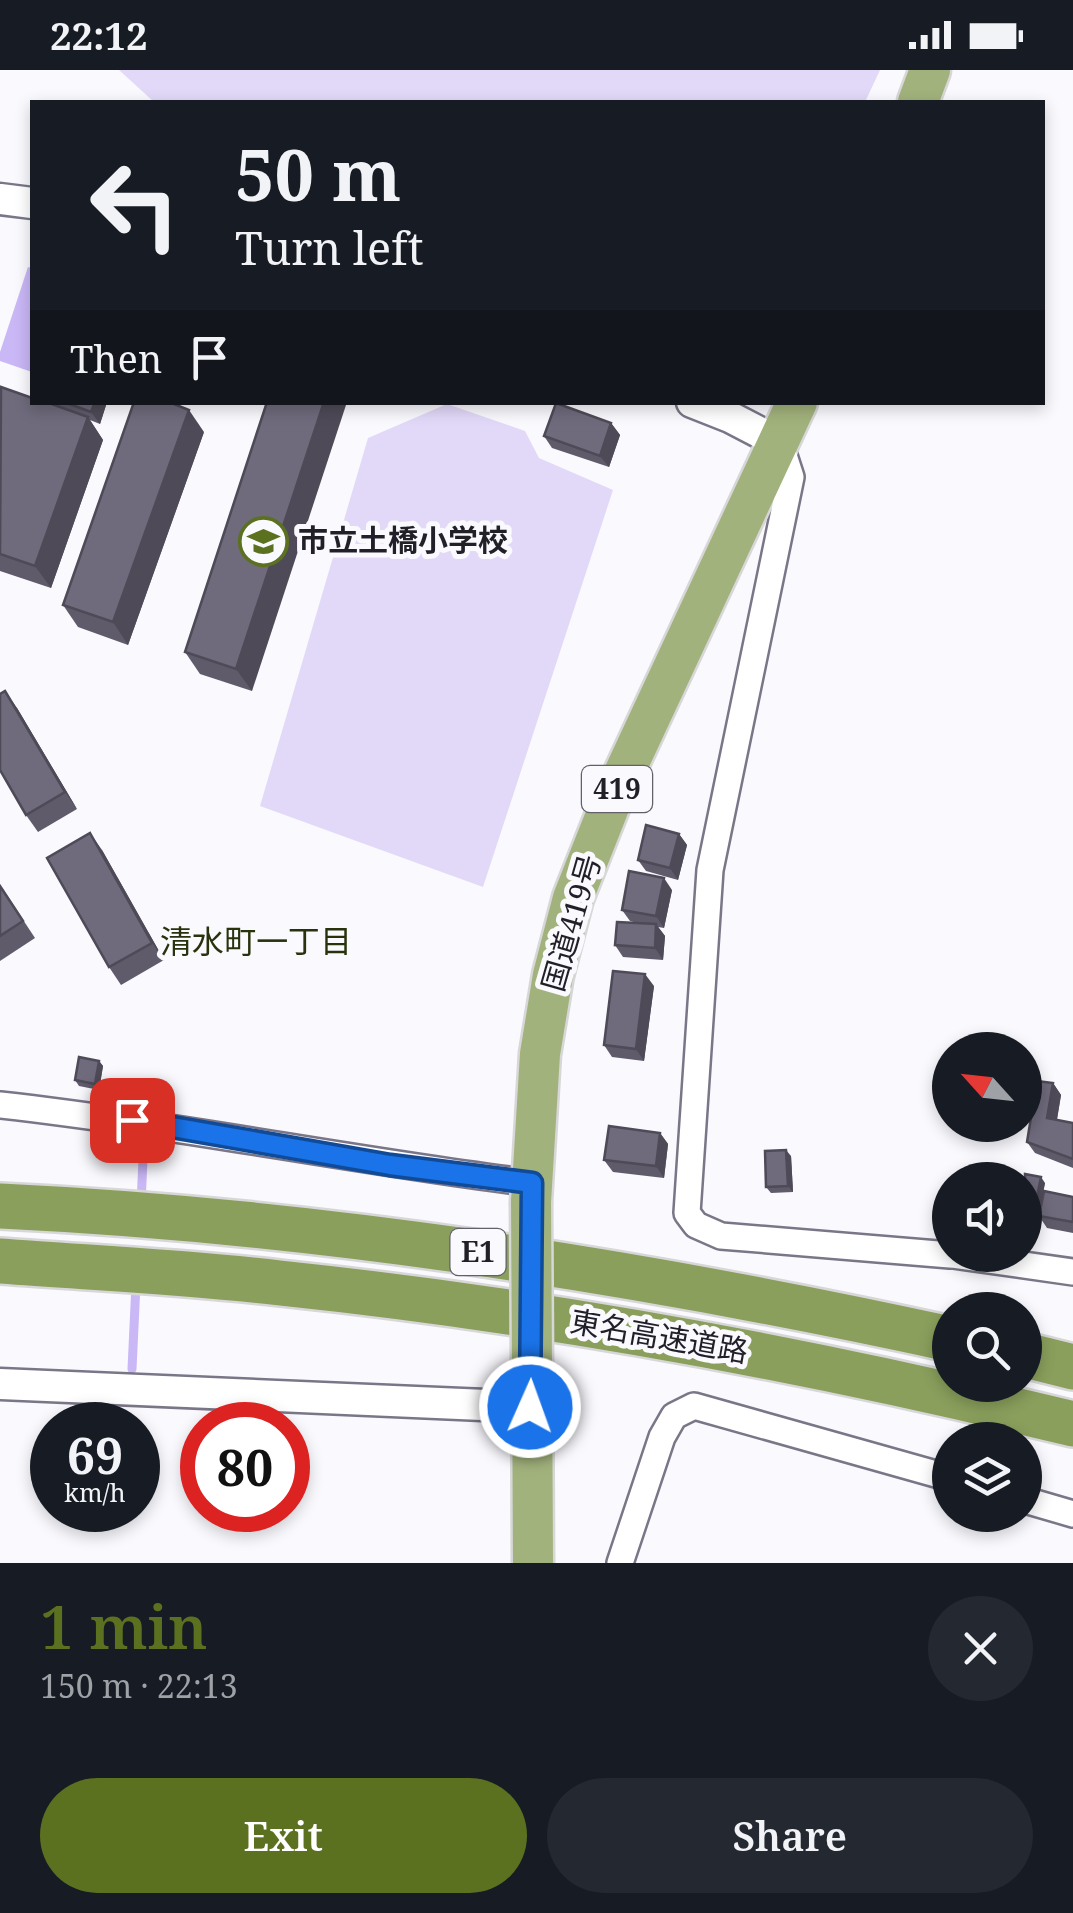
<!DOCTYPE html>
<meta charset="utf-8">
<style>
:root{--surface:#171b24;--page:#242831;--text:#f1f3f6;--muted:#9ea1a6;--accent:#5c7120}
body{margin:0;font-family:"Noto Serif","Noto Sans JP",serif;background:var(--page);color:var(--text);height:100vh;display:flex;flex-direction:column;font-size:38px;white-space:nowrap}
*{box-sizing:border-box;margin:0}
p{font-size:32px;color:var(--muted)}
.icon{flex:none;width:55px;height:55px;fill:none;stroke:currentColor;stroke-width:2;stroke-linecap:round;stroke-linejoin:round}
.map{position:relative;height:1493px;overflow:hidden}
.side{display:flex;flex-direction:column;background:var(--surface);flex:1}
.side>*{flex:none}
.banner{position:absolute;left:30px;top:30px;width:1015px;height:305px;border-radius:0px;box-shadow:0 5px 15px #0003;background:#171b24;color:var(--text);overflow:hidden}
.needle{width:65px;rotate:297deg}
.tools{position:absolute;left:932px;top:962px;display:grid;gap:20px}
.tools a{display:grid;place-items:center;width:110px;height:110px;border-radius:50%;background:var(--surface);box-shadow:0 5px 15px #0003;font-size:50px}
.speed{position:absolute;left:30px;top:1332px;display:flex;gap:20px;font-size:50px;font-weight:700;text-align:center}
.speed>*{display:grid;place-content:center;width:130px;height:130px;border-radius:50%;background:var(--surface);box-shadow:0 5px 15px #0003;line-height:1}
.speed small{font-size:25px;font-weight:400}
.speed .limit{border:15px solid #d22;background:#fff;color:#111}
.pin{position:absolute;display:grid;place-items:center;width:85px;height:85px;color:#fff;margin:-42px;border-radius:20px;box-shadow:0 5px 15px #0006}
.me{position:absolute;width:110px;margin:-55px;rotate:2deg;stroke-linejoin:round;filter:drop-shadow(0 0 8px #0008)}
.turn{display:flex;align-items:center;gap:35px;height:210px;padding:0 40px;font-size:45px}
.turn .icon{width:130px;height:130px;stroke-width:2.5}
.turn b{display:block;font-size:70px;line-height:85px}
.then{display:flex;align-items:center;height:95px;padding:0 40px;background:#0003;gap:20px;font-size:38px}
.round{display:grid;place-items:center;flex:none;width:105px;height:105px;border-radius:52px;background:var(--page)}
.overview{display:flex;align-items:center;justify-content:space-between;height:170px;padding:0 40px}
h1{font-size:60px;font-weight:600;line-height:75px;color:var(--accent)}
.action{display:flex;gap:20px;margin-top:auto;padding:20px 40px}
.action a{flex:1;height:115px;border-radius:60px;background:var(--accent);color:#fff;font-size:40px;font-weight:600;line-height:115px;text-align:center}
.action a+a{background:var(--page);color:var(--text)}
.status{display:flex;justify-content:space-between;align-items:center;height:70px;padding:0 50px;background:var(--surface);direction:ltr}
.status svg{height:28px;fill:currentColor}
.map>svg:first-child{display:block}
</style>
<div class="status"><b>22:12</b><svg viewBox="0 0 49 12"><path d="M0 12V9h3v3zM5 12V6h3v6zM10 12V3h3v9zM15 12V0h3v12zM26 1h20v11H26zM47 4h2v5h-2z"/></svg></div>
<div class="map">
<svg width="1073" height="1493" viewBox="0 0 1073 1493">
<rect width="100%" height="100%" fill="#faf9fe"/>
<g fill="#e2d9f9">
<path d="M119,0H880L865,32H154Z"/>
<path d="M447,334L525,361L539,388L613,420L483,817L260,736L368,368Z"/>
</g>
<path fill="#c9b7f6" d="M28,197L32,198V302L0,291V282Z"/>
<g fill="none" stroke-linecap="round" stroke-linejoin="round">
<g stroke="#c9b7f6" stroke-width="9">
<path d="M141,1134L144,1067"/>
<path d="M132,1299L136,1214"/>
</g>
<defs>
<g id="minor">
<path d="M780,373L791,407L710,800L687,1143L696,1155L721,1166L950,1185"/>
<path d="M0,1035C178,1055 354,1091 532,1113"/>
<path d="M953,1185L1073,1202"/>
<path d="M1025,1430L1073,1444"/>
<path d="M620,1493L662,1367L674,1346L694,1336L950,1408"/>
</g>
<g id="tertiary">
<path d="M0,129L32,133"/>
<path d="M692,332L730,347L780,373"/>
<path d="M0,1314L530,1337"/>
</g>
<g id="trunk">
<path d="M918,32L930,0"/>
<path d="M531,1132L540,984L553,905L573,828L613,727L797,332"/>
<path d="M532,1297L533,1493"/>
</g>
<g id="motorway">
<path d="M0,1136C320,1151 637,1201 950,1269"/>
<path d="M0,1191C93,1198 187,1202 280,1213C547,1241 812,1290 1073,1354"/>
<path d="M1025,1285L1073,1297"/>
</g>
</defs>
<use href="#minor" stroke="#7a7688" stroke-width="30"/>
<use href="#tertiary" stroke="#7a7688" stroke-width="35"/>
<use href="#trunk" stroke="#d7d7d8" stroke-width="45"/>
<use href="#motorway" stroke="#d7d7d8" stroke-width="50"/>
<use href="#minor" stroke="#fff" stroke-width="25"/>
<use href="#tertiary" stroke="#fff" stroke-width="30"/>
<use href="#trunk" stroke="#a2b27c" stroke-width="40"/>
<use href="#motorway" stroke="#8a9f5c" stroke-width="45"/>
<defs>
<path id="trunk-bridge" d="M531,1132L532,1297"/>
</defs>
<use href="#trunk-bridge" stroke="#d7d7d8" stroke-width="45" stroke-linecap="butt"/>
<use href="#trunk-bridge" stroke="#a2b27c" stroke-width="40"/>
</g>
<g fill="#5f5b6b">
<path d="M0,320L56,336L53,332H107L100,354L90,350L103,370L51,518L0,501Z"/>
<path d="M267,332L252,621L200,604L185,582Z"/>
<path d="M611,353L620,365L609,397L552,378L544,366Z"/>
<path d="M204,362L128,575L78,557L63,535Z"/>
<path d="M17,638L77,739L38,762L26,745Z"/>
<path d="M679,764L687,775L678,810L646,801L638,790Z"/>
<path d="M102,780L164,890L121,915L109,897Z"/>
<path d="M0,815L35,868L0,891Z"/>
<path d="M672,820L664,858L658,857L665,866L663,890L623,887L615,875L641,854L630,851L622,840Z"/>
<path d="M654,916L644,991L612,987L604,975Z"/>
<path d="M99,991L103,996L99,1020L79,1016L75,1010Z"/>
<path d="M1053,1013L1061,1025L1057,1050L1073,1053V1098L1035,1083L1027,1072Z"/>
<path d="M660,1063L668,1074L664,1108L613,1102L604,1090Z"/>
<path d="M791,1086L793,1122L771,1123L766,1117Z"/>
<path d="M1025,1110L1045,1113L1037,1152L1025,1150Z"/>
<path d="M1073,1127V1163L1047,1158L1039,1146Z"/>
</g>
<g fill="#4e4a57">
<path d="M95,332H107L100,354L91,342Z"/>
<path d="M324,332H347L252,621L236,599Z"/>
<path d="M189,340L204,362L128,575L113,552Z"/>
<path d="M88,347L103,370L51,518L35,496Z"/>
<path d="M611,353L620,365L609,397L600,386Z"/>
<path d="M5,621L17,638L77,739L65,722Z"/>
<path d="M90,763L102,780L164,890L152,873Z"/>
<path d="M679,764L687,775L678,810L670,798Z"/>
<path d="M664,808L672,820L664,858L656,846Z"/>
<path d="M656,854L665,866L663,890L655,878Z"/>
<path d="M645,904L654,916L644,991L636,979Z"/>
<path d="M99,991L103,996L99,1020L95,1014Z"/>
<path d="M1053,1013L1061,1025L1055,1060L1047,1048Z"/>
<path d="M660,1063L668,1074L664,1108L656,1096Z"/>
<path d="M786,1080L791,1086L793,1122L788,1116Z"/>
<path d="M1041,1107L1045,1113L1037,1152L1033,1146Z"/>
</g>
<g fill="#6f6a7c" stroke="#4e4a57" stroke-width="2.5">
<path d="M1,317L32,328V332H46L88,347L35,496L0,484Z"/>
<path d="M64,332H95L91,342Z"/>
<path d="M134,332H169L189,340L113,552L63,535Z"/>
<path d="M267,332H324L236,599L185,582Z"/>
<path d="M556,333L611,353L600,386L544,366Z"/>
<path d="M5,621L65,722L26,745L0,700V624Z"/>
<path d="M646,755L679,764L670,798L638,790Z"/>
<path d="M90,763L152,873L109,897L47,788Z"/>
<path d="M629,801L664,808L656,846L622,840Z"/>
<path d="M0,816L23,851L0,866Z"/>
<path d="M617,852L656,854L655,878L615,875Z"/>
<path d="M613,901L645,904L636,979L604,975Z"/>
<path d="M79,987L99,991L95,1014L75,1010Z"/>
<path d="M1037,1011L1053,1013L1047,1048L1073,1053V1089L1027,1072Z"/>
<path d="M609,1056L660,1063L656,1096L604,1090Z"/>
<path d="M786,1080L788,1116L766,1117L765,1081Z"/>
<path d="M1025,1104L1041,1107L1033,1146L1025,1145Z"/>
<path d="M1044,1121L1073,1127V1152L1039,1146Z"/>
</g>
<g fill="none" stroke-linecap="round" stroke-linejoin="round">
<defs>
<path id="route" d="M132,1050L390,1095L532,1113L530,1337"/>
</defs>
<use href="#route" stroke="#114b97" stroke-width="25"/>
<use href="#route" stroke="#1a73e8" stroke-width="18"/>
</g>
<defs>
<symbol id="school-ring" viewBox="-11 -11 22 22"><circle r="9.5" fill="#faf9fe" stroke="#5c7120" stroke-width="1.5"/><path d="M0-5L7-2L0 1L-7-2ZM-4 1L0 2.5L4 1V4Q0 6-4 4Z" fill="#5c7120"/></symbol>
</defs>
<g fill-rule="evenodd">
<use href="#school-ring" x="236" y="444" width="55" height="55"/>
</g>
<g text-anchor="middle" stroke-width="10" stroke-linejoin="round" paint-order="stroke">
<g fill="#faf9fe" stroke="#626068" stroke-width="2.5">
<rect x="582" y="696" width="70" height="46" rx="8"/>
<rect x="450.5" y="1159" width="55" height="46" rx="8"/>
</g>
<g font-size="28" font-weight="bold" fill="#211f27">
<text x="617" y="729">419</text>
<text x="478" y="1192">E1</text>
</g>
<g font-size="30" font-weight="bold" fill="#211f27" stroke="#faf9fe" text-anchor="start">
<text x="298" y="481">市立土橋小学校</text>
</g>
<g font-size="30" fill="#211f27" stroke="#faf9fe">
<text transform="translate(572 853) rotate(-74)" y="10">国道419号</text>
<text transform="translate(659 1267) rotate(10)" y="10">東名高速道路</text>
</g>
<g font-size="32" fill="#28330d" stroke="#faf9fe">
<text x="256" y="883">清水町一丁目</text>
</g>
</g>
</svg>
<div class="tools">
<a><svg class="needle" viewBox="-14 -14 28 28"><path d="M0-13l5 13h-10z" fill="#e53935"/><path d="M0 13l5-13h-10z" fill="#9ea1a6"/></svg></a>
<a><svg class="icon" aria-label="sound" viewBox="0 0 24 24"><path d="M4 9h4l5-4v14l-5-4H4zM17 9q2 3 0 6"/></svg></a>
<a><svg class="icon" aria-label="search" viewBox="0 0 24 24"><circle cx="10" cy="10" r="6"/><path d="M15 15l6 6"/></svg></a>
<a><svg class="icon" aria-label="layers" viewBox="0 0 24 24"><path d="M12 4l9 5-9 5-9-5zM3 14l9 5 9-5"/></svg></a>
</div>
<div class="speed"><div>69<small>km/h</small></div><div class="limit">80</div></div>
<div class="pin" style="left:132px;top:1050px;background:#d93025"><svg class="icon" aria-label="arrive" viewBox="0 0 24 24"><path d="M6 21V4h12l-3 4 3 4H6"/></svg></div>
<svg class="me" style="left:530px;top:1337px" viewBox="-20 -20 40 40"><circle r="17" fill="#1a73e8" stroke="#fff" stroke-width="3"/><path d="M0-11L8 9 0 5-8 9z" fill="#fff"/></svg>
<div class="banner">
<div class="turn"><svg class="icon" aria-label="left" viewBox="0 0 24 24"><path d="M17 20v-9H6M10 6l-5 5 5 5"/></svg><div><b>50 m</b>Turn left</div></div>
<div class="then">Then<svg class="icon" aria-label="arrive" viewBox="0 0 24 24"><path d="M6 21V4h12l-3 4 3 4H6"/></svg></div>
</div>
</div>
<section class="side">
<div class="overview"><div><h1>1 min</h1><p>150 m · 22:13</p></div><a class="round"><svg class="icon" aria-label="close" viewBox="0 0 24 24"><path d="M6 6l12 12M18 6L6 18"/></svg></a></div>
<div class="action"><a>Exit</a><a>Share</a></div>
</section>
